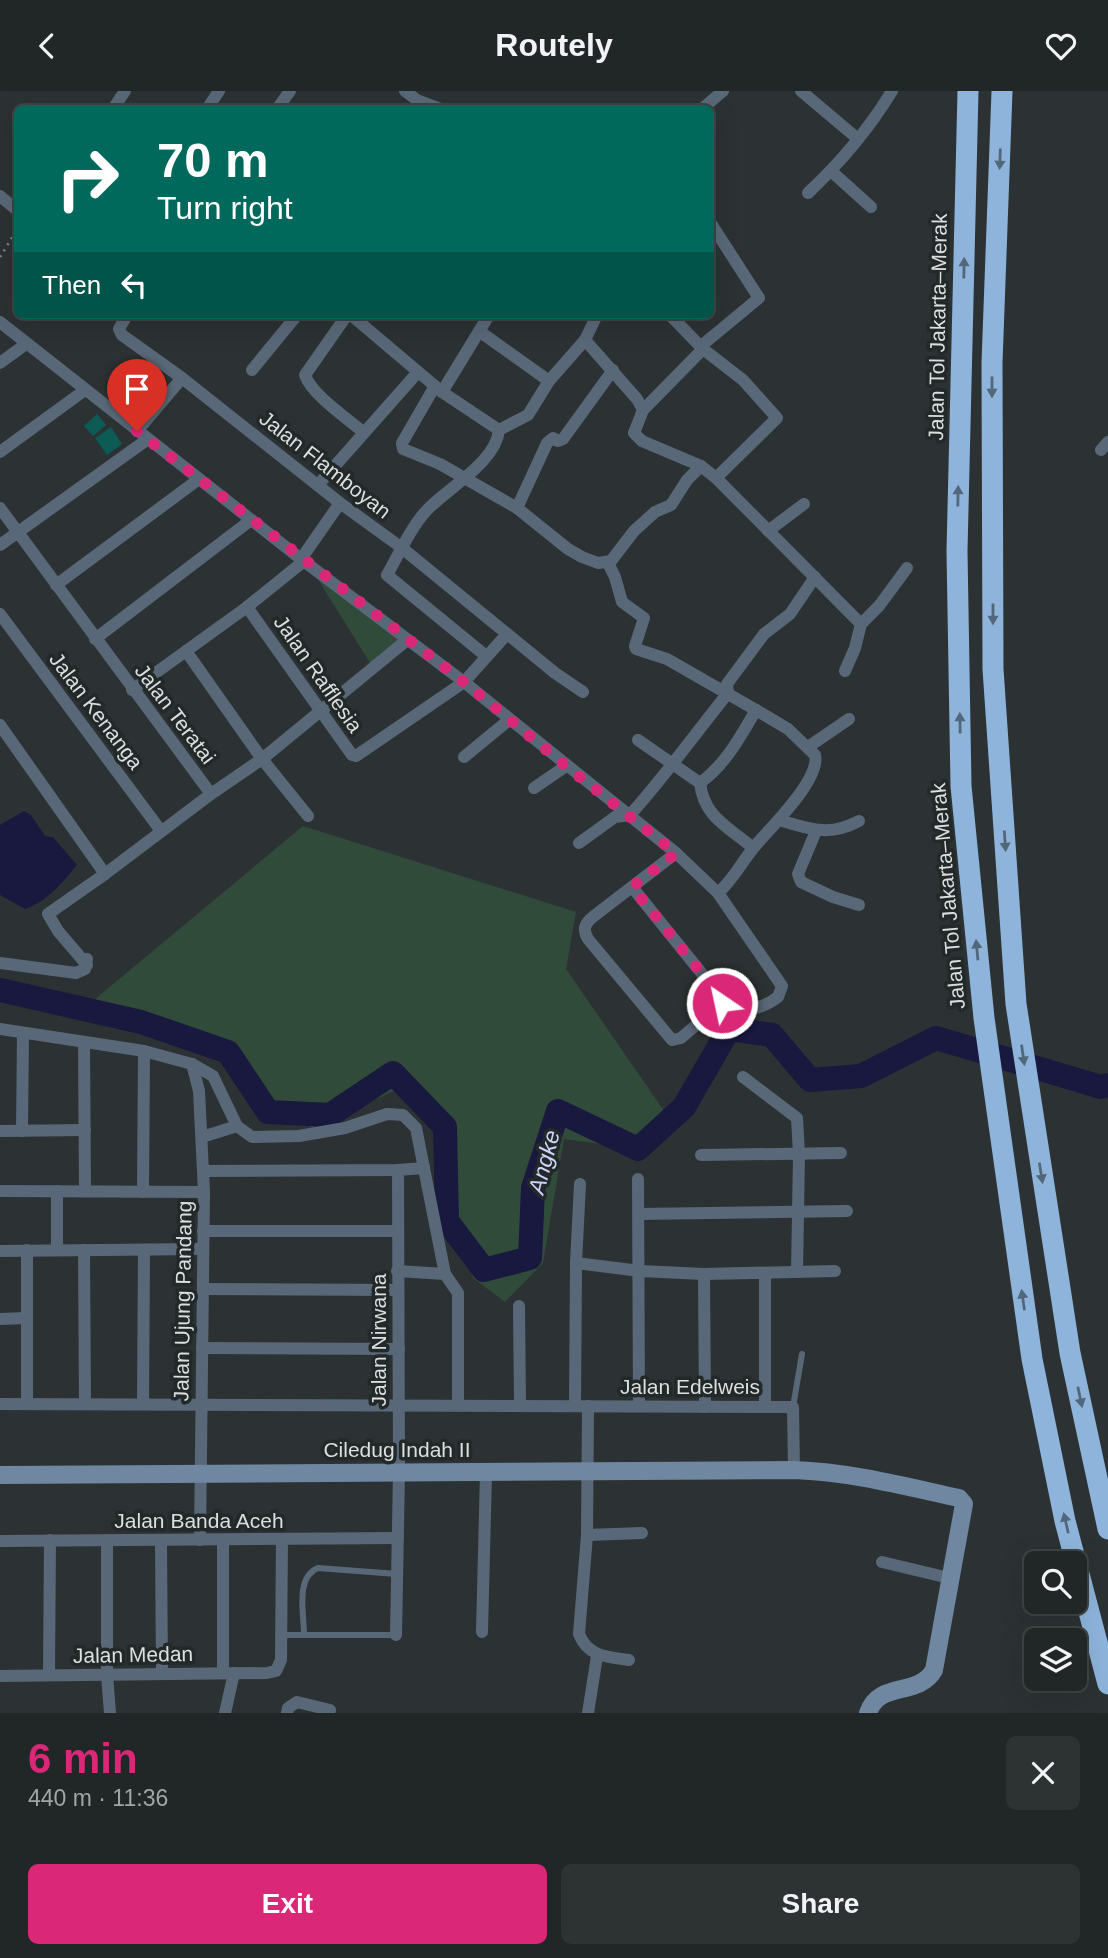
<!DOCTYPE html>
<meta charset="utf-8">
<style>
:root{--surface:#212626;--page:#2d3232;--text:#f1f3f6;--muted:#a2a5a7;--line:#3e4343;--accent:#db2777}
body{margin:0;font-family:Helvetica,sans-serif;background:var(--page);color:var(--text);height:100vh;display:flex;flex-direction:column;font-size:26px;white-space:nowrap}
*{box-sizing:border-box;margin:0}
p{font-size:23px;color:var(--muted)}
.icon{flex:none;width:38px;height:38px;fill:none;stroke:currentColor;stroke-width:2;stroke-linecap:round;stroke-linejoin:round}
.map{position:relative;height:1622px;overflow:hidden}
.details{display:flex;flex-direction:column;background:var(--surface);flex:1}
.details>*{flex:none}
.top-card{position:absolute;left:14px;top:14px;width:700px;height:214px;border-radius:10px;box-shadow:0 7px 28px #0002,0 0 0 2px var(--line);background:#00695c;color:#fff;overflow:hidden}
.fabs{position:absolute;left:1024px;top:1460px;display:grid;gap:14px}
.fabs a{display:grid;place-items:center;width:63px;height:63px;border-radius:10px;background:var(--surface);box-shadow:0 7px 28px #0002,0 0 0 2px var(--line);font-size:35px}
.pin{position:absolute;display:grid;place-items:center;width:60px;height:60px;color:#fff;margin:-72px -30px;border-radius:50% 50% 50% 0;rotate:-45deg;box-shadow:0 0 7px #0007}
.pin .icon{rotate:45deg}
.me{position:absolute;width:77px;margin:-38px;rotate:326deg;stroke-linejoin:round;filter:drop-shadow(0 0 5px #0008)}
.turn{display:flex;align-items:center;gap:24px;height:147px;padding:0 28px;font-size:32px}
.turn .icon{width:91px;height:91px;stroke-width:2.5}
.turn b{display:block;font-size:49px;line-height:60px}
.then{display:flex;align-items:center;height:66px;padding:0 28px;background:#0003;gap:14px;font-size:26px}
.round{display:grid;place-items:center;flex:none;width:74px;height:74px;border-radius:10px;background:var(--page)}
.headline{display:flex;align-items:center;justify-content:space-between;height:119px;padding:0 28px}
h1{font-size:42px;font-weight:700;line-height:52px;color:var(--accent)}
.button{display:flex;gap:14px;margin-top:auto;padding:14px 28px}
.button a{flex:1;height:80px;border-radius:10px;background:var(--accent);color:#fff;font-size:28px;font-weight:700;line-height:80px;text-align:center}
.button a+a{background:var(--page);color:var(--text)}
header{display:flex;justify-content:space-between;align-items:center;height:91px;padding:0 28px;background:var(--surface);font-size:32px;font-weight:700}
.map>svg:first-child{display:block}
</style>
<header><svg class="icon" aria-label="back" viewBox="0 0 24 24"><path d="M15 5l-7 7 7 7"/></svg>Routely<svg class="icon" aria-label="heart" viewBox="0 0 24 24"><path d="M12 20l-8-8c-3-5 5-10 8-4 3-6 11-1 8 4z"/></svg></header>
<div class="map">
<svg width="1108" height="1622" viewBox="0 0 1108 1622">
<rect width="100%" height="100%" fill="#2c3233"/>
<g fill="#314b3b">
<path d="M309,474L404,550L372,575Z"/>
<path d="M303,735L576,821L566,878L671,1030L645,1059L564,1048L543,1172L505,1211L473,1187L452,1099L444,1031L403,996L312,1037L270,1014L239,957L82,919Z"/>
</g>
<path fill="#19183e" d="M24,720L31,724L45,745L53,746L77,774C62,792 48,810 25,818L0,804V734Z"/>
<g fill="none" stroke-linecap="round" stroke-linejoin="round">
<path stroke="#19183e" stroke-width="24" d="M0,899L141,931L228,961L268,1021L330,1024L393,982L445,1036L447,1130L484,1179L530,1167L533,1097L558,1020L638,1058L684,1016L729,938L772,944L810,989L861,985L936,947L1101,996L1108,994"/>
</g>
<g fill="#0c5b55">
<path d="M97,323L106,334L93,345L84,335Z"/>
<path d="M111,336L122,353L107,364L95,347Z"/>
</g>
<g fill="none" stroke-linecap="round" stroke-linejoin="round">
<path stroke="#818586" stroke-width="2.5" stroke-dasharray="2 5" stroke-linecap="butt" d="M0,166L18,137"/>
<g stroke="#596878" stroke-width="6">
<path d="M793,1316L802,1263"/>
<path d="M304,1543C304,1523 295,1486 318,1477L397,1483"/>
<path d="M282,1544H396"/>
</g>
<g stroke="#596878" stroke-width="12">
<path d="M405,0L417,9L441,18"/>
<path d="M801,0L858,48"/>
<path d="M113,18L125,0"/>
<path d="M207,18L219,0"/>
<path d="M277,18L290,0"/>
<path d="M702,18L723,0"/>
<path d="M831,80L871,116"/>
<path d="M808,102C840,72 869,38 892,0"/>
<path d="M0,105L18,120"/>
<path d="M127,224L119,238L122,244L182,287L340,412L402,457L555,582L583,601"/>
<path d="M347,224L305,284C311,303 348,328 363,341"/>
<path d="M351,224L442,301L499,339"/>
<path d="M670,224L703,258L743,289L777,327L716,387"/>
<path d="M0,231L301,468L464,591L676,762L718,802L782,895L778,906C762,918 740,924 722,912"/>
<path d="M479,240L549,290"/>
<path d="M585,249L637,308L643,319"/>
<path d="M701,255L759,207L710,131"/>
<path d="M703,258L643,319L634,342L642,350L701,375L716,387L861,533"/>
<path d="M0,272L26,253"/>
<path d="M252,279L297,224"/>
<path d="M435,295L402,352L403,358L440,373L517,417L568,458L582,466L598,472L611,470L634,440L655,421L671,414L687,389L701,375"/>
<path d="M442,301L489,224"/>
<path d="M499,339L528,324L549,290L585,249L597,224"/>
<path d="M137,340L182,287"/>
<path d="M1101,359L1108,351"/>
<path d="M0,361L85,299"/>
<path d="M318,394L418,281"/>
<path d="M0,417L211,703"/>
<path d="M517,417L547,352L553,347L558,350L563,348L613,279"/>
<path d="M768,440L804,413"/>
<path d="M0,454L148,348"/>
<path d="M301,468L340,412"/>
<path d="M608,472L615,486L622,511L644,527L635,555L636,558L667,568L756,619L788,638L815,664C821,688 771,736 756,754C742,770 734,788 718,802"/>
<path d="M56,494L199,388"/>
<path d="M247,516L352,664L356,665L464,591L507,543"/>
<path d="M0,523L161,740"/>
<path d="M95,548L251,429"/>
<path d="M186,560L262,668L308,725"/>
<path d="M486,565L387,484C399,463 411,436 427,419C449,396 496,371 499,339"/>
<path d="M845,580L855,557L861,533L879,515L907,477"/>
<path d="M132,599L247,516L304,470"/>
<path d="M728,602L727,593L764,543L790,523L815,486"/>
<path d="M0,634L105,783"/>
<path d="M638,649L700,692C704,727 729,736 753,757"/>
<path d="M808,656L849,628"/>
<path d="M464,666L509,629"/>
<path d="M700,692C726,673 740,646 756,619"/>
<path d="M534,697L566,675"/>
<path d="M779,729C810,738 829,746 859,730"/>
<path d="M816,740L798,783L801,791L833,806L859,814"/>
<path d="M579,752L615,726L630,724C665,685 695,643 728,602"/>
<path d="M676,762L594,825C585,832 582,838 588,848L672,949L681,947L722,912"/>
<path d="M632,796L720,905L722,912"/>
<path d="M0,872L76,882L85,878L87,868"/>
<path d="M87,874L58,840L48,823L105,783L211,703L262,668L407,549"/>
<path d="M0,938L144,960L192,973L213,985L237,1035L252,1046L299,1045L345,1037L387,1023L403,1024L416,1037L445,1183"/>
<path d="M84,951L85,1100"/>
<path d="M192,973L199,1000L204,1101L200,1449"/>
<path d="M743,986L797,1027L799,1063L797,1181"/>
<path d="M0,1040L85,1039"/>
<path d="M22,1040L23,942"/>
<path d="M202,1046L237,1035"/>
<path d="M701,1064L841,1062"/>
<path d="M203,1080L398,1079L424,1077"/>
<path d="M638,1088L639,1315"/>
<path d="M0,1100L204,1101"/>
<path d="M143,1101L144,960"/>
<path d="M639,1123L847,1120"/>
<path d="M203,1140H398"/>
<path d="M57,1159V1100"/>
<path d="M84,1159L85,1313"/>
<path d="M0,1160L203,1158"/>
<path d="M576,1172L640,1180L704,1183L835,1180"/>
<path d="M397,1180L445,1183L458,1202V1314"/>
<path d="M704,1183L705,1316"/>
<path d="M765,1183V1316"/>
<path d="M203,1198L398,1199"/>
<path d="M519,1215L520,1314"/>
<path d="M0,1228L27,1227"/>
<path d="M202,1257L399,1258"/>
<path d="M0,1313L793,1316L794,1379"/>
<path d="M27,1313V1159"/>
<path d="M143,1313L144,1159"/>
<path d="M575,1315L576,1172L580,1093"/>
<path d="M588,1315L587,1444L579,1543C588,1566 608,1566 629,1569"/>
<path d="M587,1444L642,1442"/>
<path d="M107,1449V1584L110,1622"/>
<path d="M161,1449L162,1583"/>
<path d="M0,1450L398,1447"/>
<path d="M882,1471L949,1487"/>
<path d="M482,1541L486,1382"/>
<path d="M396,1544L399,1381L398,1079"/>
<path d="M223,1582V1449"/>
<path d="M49,1584L50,1449"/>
<path d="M0,1585L267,1582L276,1580L281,1569L282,1448"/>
<path d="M225,1622L234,1582"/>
<path d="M287,1622L288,1617L297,1611L330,1619"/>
<path d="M588,1622L597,1565"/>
</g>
<path stroke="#6f87a1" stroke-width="18" d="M0,1384L794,1379C851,1381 904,1395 959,1407L964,1413L934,1579C918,1607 879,1589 868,1622"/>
<g stroke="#8eb4dc" stroke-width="21">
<path d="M968,0L957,460L961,695L984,927L1032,1268L1065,1430L1108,1593"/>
<path d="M1002,0L992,272L993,578L1016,913L1070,1262L1108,1438"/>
</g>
</g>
<defs><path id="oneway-solid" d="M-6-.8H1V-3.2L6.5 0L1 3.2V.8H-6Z" transform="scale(1.75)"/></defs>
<g fill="#53677a">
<use href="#oneway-solid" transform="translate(1000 68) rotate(92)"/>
<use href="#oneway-solid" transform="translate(964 177) rotate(-89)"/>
<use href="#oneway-solid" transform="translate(992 296) rotate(90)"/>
<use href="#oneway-solid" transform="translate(958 405) rotate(-89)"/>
<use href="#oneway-solid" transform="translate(993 523) rotate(90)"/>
<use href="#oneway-solid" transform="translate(960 632) rotate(-91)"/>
<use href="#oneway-solid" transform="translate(1005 750) rotate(86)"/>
<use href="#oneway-solid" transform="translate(977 859) rotate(-95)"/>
<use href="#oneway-solid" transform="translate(1023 964) rotate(82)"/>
<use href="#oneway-solid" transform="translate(1041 1082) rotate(81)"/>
<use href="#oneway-solid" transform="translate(1023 1209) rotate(-98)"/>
<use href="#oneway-solid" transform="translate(1080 1306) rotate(78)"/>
<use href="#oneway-solid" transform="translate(1066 1432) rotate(-103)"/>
</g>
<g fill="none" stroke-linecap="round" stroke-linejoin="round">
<path stroke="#db2777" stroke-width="12" stroke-dasharray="0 21.6" d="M137,340L464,591L566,675L676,762L632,796L720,905L722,912"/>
</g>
<g text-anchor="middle" stroke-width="7" stroke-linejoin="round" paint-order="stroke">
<g font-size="21" fill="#dcdfe0" stroke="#232829">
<text transform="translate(938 236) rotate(-89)" y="7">Jalan Tol Jakarta–Merak</text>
<text transform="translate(325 374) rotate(38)" y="7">Jalan Flamboyan</text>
<text transform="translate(318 583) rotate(55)" y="7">Jalan Rafflesia</text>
<text transform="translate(96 620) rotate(53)" y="7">Jalan Kenanga</text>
<text transform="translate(175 623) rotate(53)" y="7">Jalan Teratai</text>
<text transform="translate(948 805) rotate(-95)" y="7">Jalan Tol Jakarta–Merak</text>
<text transform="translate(183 1210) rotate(-89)" y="7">Jalan Ujung Pandang</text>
<text transform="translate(379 1249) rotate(-90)" y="7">Jalan Nirwana</text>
<text x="690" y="1303">Jalan Edelweis</text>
<text x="397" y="1366">Ciledug Indah II</text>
<text x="199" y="1437">Jalan Banda Aceh</text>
<text transform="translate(133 1564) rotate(-1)" y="7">Jalan Medan</text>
</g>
<g font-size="23" font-style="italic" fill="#cfd3fe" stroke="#232829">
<text transform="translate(544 1071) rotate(-75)" y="8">Angke</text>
</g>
</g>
</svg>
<div class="fabs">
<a><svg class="icon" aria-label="search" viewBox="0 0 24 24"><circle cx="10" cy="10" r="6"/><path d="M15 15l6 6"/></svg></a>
<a><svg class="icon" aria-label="layers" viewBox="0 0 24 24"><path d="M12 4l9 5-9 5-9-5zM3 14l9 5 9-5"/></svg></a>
</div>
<div class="pin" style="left:137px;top:340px;background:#d93025"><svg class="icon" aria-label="arrive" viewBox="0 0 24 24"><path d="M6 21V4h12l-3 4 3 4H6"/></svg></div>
<svg class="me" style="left:722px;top:912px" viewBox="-20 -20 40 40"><circle r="17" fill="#db2777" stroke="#fff" stroke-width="3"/><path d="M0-11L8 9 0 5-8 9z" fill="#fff"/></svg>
<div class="top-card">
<div class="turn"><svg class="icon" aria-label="right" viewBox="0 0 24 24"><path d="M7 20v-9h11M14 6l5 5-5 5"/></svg><div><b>70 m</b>Turn right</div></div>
<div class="then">Then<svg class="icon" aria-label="left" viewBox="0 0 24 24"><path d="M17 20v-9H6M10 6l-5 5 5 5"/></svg></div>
</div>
</div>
<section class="details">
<div class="headline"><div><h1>6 min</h1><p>440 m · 11:36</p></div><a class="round"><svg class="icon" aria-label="close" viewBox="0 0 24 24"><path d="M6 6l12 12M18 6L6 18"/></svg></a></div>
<div class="button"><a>Exit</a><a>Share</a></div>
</section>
